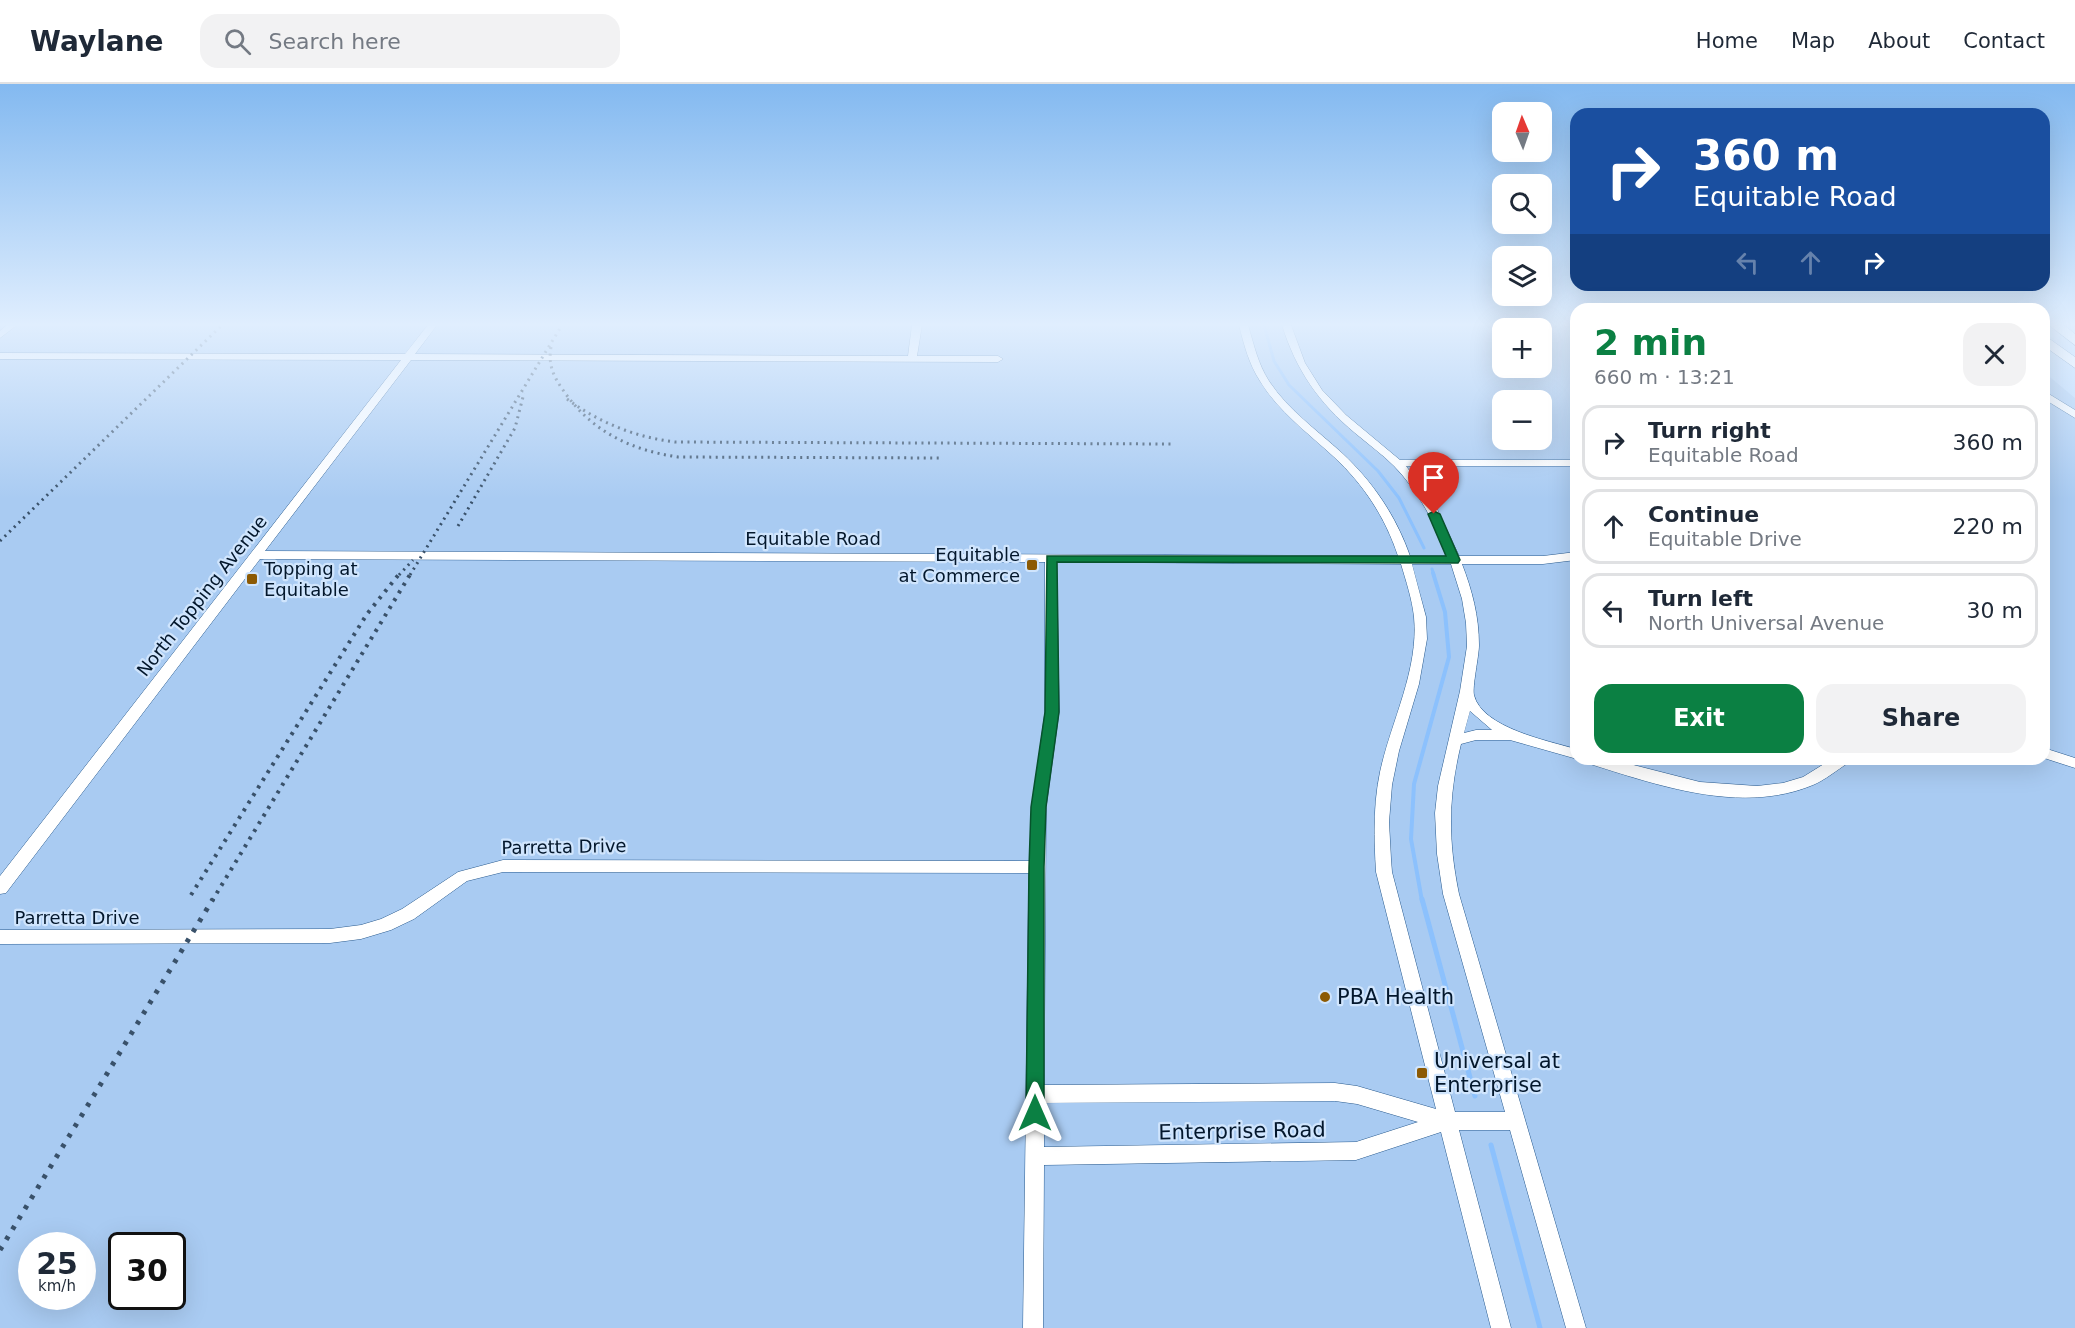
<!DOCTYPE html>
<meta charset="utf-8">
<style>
:root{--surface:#fff;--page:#f2f2f3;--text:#1f2937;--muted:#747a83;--line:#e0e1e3;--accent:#0b8043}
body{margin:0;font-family:"DejaVu Sans",sans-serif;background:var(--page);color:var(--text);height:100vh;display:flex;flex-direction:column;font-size:22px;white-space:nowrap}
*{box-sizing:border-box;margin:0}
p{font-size:20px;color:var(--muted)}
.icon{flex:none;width:33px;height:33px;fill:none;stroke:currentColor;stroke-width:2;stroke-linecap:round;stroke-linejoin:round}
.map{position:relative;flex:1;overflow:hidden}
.sheet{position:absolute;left:1570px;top:219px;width:480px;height:462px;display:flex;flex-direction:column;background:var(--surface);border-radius:18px;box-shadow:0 6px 24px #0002}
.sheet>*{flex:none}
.top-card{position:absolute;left:1570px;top:24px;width:480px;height:183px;border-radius:18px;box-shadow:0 6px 24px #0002;background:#1a4fa0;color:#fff;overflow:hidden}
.needle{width:39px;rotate:358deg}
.controls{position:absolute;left:1492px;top:18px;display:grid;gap:12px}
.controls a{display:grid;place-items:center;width:60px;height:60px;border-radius:12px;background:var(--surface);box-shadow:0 6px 24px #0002;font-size:30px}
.speed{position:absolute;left:18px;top:1148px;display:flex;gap:12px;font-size:30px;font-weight:700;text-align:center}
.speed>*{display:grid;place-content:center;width:78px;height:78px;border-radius:50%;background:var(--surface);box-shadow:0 6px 24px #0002;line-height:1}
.speed small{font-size:15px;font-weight:400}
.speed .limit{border:3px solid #111;border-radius:9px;background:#fff;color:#111}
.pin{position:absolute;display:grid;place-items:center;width:51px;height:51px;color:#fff;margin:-62px -26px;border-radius:50% 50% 50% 0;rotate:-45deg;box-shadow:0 0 6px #0007}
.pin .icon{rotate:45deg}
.me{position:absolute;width:66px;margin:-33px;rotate:0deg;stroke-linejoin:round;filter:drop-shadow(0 0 4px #0008)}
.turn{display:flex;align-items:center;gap:21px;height:126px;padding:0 24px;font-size:27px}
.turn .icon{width:78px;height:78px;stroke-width:2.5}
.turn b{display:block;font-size:42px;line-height:51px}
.lanes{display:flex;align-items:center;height:57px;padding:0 24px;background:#0003;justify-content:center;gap:30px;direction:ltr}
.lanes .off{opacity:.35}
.round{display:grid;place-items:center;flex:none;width:63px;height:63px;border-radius:18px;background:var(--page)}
.summary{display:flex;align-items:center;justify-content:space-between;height:102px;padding:0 24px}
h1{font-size:36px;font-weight:700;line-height:45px;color:var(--accent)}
.primary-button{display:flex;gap:12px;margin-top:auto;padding:12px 24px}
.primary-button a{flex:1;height:69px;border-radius:18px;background:var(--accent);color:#fff;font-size:24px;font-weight:700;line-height:69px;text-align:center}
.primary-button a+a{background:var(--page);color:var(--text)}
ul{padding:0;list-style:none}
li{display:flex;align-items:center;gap:18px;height:75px;margin:0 12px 9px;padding:0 12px;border:3px solid var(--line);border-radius:18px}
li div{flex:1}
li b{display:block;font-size:22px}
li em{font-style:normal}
header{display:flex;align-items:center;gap:36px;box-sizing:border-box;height:84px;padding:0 30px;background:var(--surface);border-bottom:2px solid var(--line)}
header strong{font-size:28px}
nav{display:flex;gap:33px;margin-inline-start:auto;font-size:21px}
.search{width:420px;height:54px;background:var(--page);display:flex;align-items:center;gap:15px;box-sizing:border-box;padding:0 21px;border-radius:18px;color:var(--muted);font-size:22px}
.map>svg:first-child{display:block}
</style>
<header>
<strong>Waylane</strong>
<div class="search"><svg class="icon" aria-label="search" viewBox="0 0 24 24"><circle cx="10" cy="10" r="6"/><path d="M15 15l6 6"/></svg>Search here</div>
<nav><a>Home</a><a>Map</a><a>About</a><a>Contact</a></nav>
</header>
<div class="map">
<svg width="2075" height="1244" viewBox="0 0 2075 1244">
<rect width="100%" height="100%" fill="#b9d9fd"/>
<path fill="#a9cbf2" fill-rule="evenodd" d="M0,241H1576V675H2044L2045,289L2075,314V1244H0ZM1503,244H1542V284H1503ZM1503,316H1542V356H1503ZM32,1161H82V1212H32ZM122,1161H172V1212H122Z"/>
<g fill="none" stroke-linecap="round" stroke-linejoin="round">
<g stroke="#8cc1fd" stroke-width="3">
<path d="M1264,241L1274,277L1289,301L1378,387L1399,414L1424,464"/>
<path d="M1432,485L1434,491"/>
</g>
<path stroke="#8cc1fd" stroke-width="4" d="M1422,817L1411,755L1414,700L1449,573L1445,528L1433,489"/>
<g stroke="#8cc1fd" stroke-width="5">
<path d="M1422,815L1475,1012"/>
<path d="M1491,1061L1540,1244"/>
</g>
<defs>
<g id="minor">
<path d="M7,241H17L0,254V247Z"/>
<path d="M428,241H437L415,270L908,272L912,241H922L917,272H998L1003,275L998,278L411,276L265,467L1398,472C1385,433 1364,401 1334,373C1308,349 1278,327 1260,297C1249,280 1244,261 1239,241H1248C1254,261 1258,280 1269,297C1288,326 1317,346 1342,369C1373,398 1396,432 1410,472H1448C1435,439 1419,408 1394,382C1382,370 1368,360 1355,349C1319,319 1296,286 1282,241H1291L1305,279L1322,306L1346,331L1400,376H1576V382H1406L1437,425L1459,472H1543L1576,468V476L1543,480H1462C1472,506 1479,532 1479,561C1479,572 1472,603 1474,611C1482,644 1549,657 1576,665L1577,675L1510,656H1476L1461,660C1448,714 1448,756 1459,810L1586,1244H1566L1510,1046H1459L1511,1244H1491L1441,1048L1356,1076L1044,1081L1043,1244H1023L1029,789L503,788L467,797L414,835L391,846L361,855L330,859L0,860V846L330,845L361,841L381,835L402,825L458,788L503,776L1030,777L1032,723L1045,628V478L260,475L6,809L0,810V792L401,276L0,275V269L405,270ZM1057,478L1401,480C1406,497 1412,515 1414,533C1419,586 1391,637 1380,688C1373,721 1374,755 1376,788L1436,1025L1357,1002L1335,999L1044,1001L1046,723L1059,628ZM1412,480H1451L1462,515L1466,539L1467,562L1460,607L1438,702L1435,729L1437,770L1443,810L1505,1028H1455L1392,788L1391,775L1389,738L1392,701L1399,667L1419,600L1427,555L1426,533ZM1470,627L1492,646H1476L1464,649ZM1335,1017L1357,1020L1418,1038L1356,1058L1044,1063V1019Z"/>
<path d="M2044,307L2075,326V334L2044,315Z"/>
<path d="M2044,664L2075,674V684L2044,674Z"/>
<path d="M1585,675H1610L1700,698L1757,702L1783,699L1803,693L1832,675H1850L1848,679C1837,686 1825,696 1813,701C1741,731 1657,701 1587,679Z"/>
</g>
<g id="highway">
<path d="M2049,241H2064L2075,250V261Z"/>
<path d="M2044,251L2075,273V284L2044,262Z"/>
</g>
</defs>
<use href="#minor" stroke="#285a8e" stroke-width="1"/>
<use href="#highway" stroke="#285a8e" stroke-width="1"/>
<use href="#minor" fill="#fff" fill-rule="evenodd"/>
<use href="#highway" fill="#fff" fill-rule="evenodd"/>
<g stroke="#39516a" stroke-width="3" stroke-dasharray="2 4.5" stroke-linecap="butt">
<path d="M551,263C548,280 553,292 563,306C591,347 630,366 678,373L943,374"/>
<path d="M567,315C600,339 635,353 675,358L1171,360"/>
<path d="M458,442L515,344L524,309"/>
<path d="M0,457L222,241"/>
<path d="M399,491L413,476"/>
<path d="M410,491L562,241"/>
</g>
<g stroke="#39516a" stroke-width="4" stroke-dasharray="3 6" stroke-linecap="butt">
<path d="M191,811L367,530L400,489"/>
<path d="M212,817L411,489"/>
</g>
<path stroke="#39516a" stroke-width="5" stroke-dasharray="4 8" stroke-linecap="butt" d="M0,1166L213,815"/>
</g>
<linearGradient id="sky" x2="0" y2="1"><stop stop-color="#83b9f0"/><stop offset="0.58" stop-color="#e0eefe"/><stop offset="1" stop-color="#e0eefe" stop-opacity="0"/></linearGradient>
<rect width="2075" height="415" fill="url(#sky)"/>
<path fill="#0b8043" stroke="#07532c" stroke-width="1.5" d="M1434,427L1440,430L1460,476L1458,479L1057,478L1059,628L1046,723L1044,783V1029L1041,1035L1035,1038L1028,1035L1026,1029L1029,783L1031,723L1045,628L1047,472H1446L1428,430Z"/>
<g fill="#8c5a04" stroke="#d0e5fd" stroke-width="2">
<rect x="1026" y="475" width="12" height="12" rx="3"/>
<rect x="246" y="489" width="12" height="12" rx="3"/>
<circle cx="1325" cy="913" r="6"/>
<rect x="1416" y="983" width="12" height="12" rx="3"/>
</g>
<g text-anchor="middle" stroke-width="4.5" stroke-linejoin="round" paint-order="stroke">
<g font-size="18" fill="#03172c" stroke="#d0e5fd">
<text x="813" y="461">Equitable Road</text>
<text transform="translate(202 512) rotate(-52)" y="6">North Topping Avenue</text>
<text transform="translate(564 763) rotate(-1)" y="6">Parretta Drive</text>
<text x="77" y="840">Parretta Drive</text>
</g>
<g font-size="18" fill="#03172c" stroke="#d0e5fd" text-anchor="end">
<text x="1020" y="477">Equitable<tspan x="1020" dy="21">at Commerce</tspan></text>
<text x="264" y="491" text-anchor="start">Topping at<tspan x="264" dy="21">Equitable</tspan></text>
</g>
<g font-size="21" fill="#03172c" stroke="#d0e5fd" text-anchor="start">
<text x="1337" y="920">PBA Health</text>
<text x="1434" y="984">Universal at<tspan x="1434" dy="24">Enterprise</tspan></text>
</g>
<g font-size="21" fill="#03172c" stroke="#d0e5fd">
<text transform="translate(1242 1047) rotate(-1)" y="7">Enterprise Road</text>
</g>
</g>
</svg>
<div class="controls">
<a><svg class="needle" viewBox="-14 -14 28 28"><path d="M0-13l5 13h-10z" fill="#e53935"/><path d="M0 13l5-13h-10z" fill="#747a83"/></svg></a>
<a><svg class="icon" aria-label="search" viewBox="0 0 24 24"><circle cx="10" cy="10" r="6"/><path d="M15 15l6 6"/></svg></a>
<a><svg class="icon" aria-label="layers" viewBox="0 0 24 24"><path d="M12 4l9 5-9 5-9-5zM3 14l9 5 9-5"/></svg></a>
<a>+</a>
<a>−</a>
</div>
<div class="speed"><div>25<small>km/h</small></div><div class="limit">30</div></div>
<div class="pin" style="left:1434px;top:430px;background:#d93025"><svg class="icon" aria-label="arrive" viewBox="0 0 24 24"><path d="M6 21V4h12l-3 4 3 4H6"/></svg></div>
<svg class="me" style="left:1035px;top:1029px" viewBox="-20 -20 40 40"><path d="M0-17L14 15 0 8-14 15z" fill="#0b8043" stroke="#fff" stroke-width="4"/></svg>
<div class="top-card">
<div class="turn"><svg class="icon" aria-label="right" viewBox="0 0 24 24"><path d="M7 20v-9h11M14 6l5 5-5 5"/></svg><div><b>360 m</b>Equitable Road</div></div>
<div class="lanes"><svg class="icon off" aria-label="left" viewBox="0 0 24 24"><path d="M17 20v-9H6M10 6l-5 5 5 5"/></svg><svg class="icon off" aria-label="ahead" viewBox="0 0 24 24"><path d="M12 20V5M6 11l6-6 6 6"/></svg><svg class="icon" aria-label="right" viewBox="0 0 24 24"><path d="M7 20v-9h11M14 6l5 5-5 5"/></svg></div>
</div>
<section class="sheet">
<div class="summary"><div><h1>2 min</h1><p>660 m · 13:21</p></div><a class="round"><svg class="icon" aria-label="close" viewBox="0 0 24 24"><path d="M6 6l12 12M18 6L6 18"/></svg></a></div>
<ul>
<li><svg class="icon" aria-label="right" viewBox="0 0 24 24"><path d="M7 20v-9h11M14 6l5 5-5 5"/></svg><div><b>Turn right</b><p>Equitable Road</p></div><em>360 m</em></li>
<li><svg class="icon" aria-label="ahead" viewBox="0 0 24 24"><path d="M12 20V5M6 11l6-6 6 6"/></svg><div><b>Continue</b><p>Equitable Drive</p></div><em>220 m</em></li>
<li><svg class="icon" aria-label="left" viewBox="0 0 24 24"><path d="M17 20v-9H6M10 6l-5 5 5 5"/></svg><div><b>Turn left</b><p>North Universal Avenue</p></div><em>30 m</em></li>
</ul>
<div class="primary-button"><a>Exit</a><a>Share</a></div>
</section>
</div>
